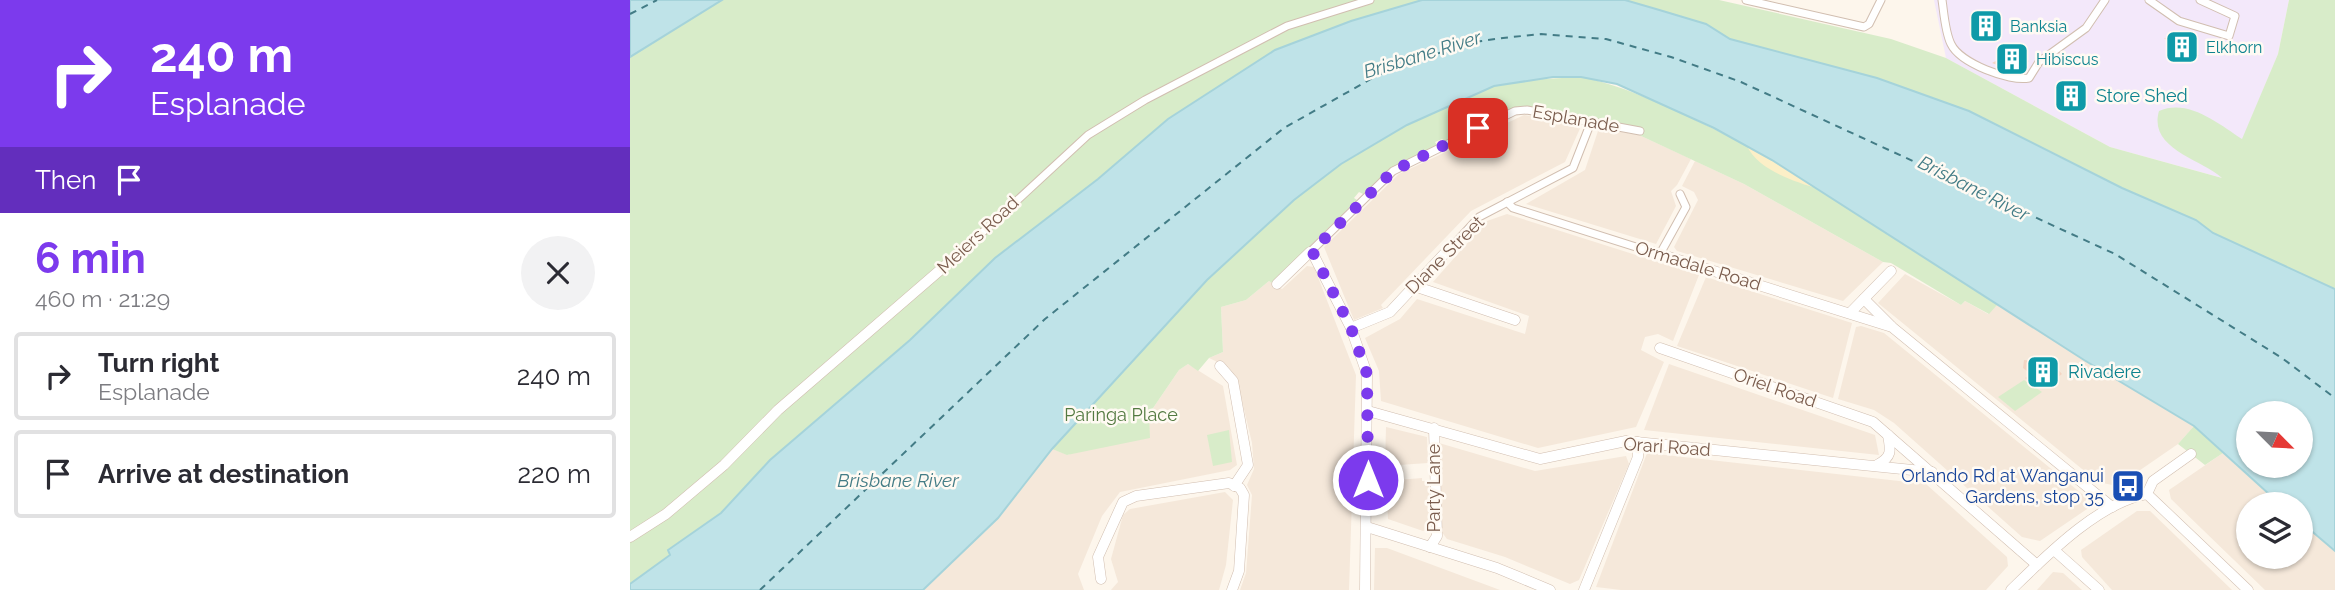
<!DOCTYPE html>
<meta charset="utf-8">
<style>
:root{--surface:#fff;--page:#f2f2f3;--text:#2b2b33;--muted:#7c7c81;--line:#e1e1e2;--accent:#7c3aed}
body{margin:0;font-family:Raleway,sans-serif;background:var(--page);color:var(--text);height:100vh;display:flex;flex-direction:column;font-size:26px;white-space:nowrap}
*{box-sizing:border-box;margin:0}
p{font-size:23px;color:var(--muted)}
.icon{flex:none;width:38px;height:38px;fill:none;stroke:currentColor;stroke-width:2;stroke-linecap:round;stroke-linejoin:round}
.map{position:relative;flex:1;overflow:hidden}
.panel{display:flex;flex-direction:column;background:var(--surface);width:630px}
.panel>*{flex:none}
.top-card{background:#7c3aed;color:#fff;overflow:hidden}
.needle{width:46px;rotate:114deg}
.buttons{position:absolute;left:1606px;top:401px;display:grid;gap:14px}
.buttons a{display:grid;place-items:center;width:77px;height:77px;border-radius:50%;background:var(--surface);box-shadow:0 2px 5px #0004;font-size:35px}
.pin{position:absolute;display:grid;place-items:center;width:60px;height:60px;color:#fff;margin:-30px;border-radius:14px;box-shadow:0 4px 10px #0006}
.me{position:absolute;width:77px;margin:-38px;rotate:0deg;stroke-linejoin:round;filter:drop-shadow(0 0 5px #0008)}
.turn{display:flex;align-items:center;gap:24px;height:147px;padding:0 35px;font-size:32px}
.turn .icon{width:91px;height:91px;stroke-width:2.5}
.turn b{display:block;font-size:49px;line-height:60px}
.then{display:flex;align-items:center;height:66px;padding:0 35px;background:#0003;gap:14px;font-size:26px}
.round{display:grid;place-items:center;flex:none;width:74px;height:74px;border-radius:37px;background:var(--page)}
.summary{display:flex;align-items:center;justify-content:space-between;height:119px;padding:0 35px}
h1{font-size:42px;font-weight:700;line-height:52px;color:var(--accent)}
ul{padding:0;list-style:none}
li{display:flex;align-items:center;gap:21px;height:88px;margin:0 14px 10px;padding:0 21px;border:4px solid var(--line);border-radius:7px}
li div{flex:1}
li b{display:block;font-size:26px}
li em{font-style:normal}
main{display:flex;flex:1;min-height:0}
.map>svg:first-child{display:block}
</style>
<main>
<section class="panel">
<div class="top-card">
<div class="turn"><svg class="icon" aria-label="right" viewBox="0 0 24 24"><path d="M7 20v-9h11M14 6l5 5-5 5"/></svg><div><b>240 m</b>Esplanade</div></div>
<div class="then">Then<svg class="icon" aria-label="arrive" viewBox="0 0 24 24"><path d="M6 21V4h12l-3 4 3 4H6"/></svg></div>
</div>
<div class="summary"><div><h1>6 min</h1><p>460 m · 21:29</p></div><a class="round"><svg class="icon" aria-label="close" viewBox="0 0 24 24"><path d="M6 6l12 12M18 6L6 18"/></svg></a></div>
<ul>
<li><svg class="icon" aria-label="right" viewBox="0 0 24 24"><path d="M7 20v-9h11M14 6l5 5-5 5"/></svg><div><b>Turn right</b><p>Esplanade</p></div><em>240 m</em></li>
<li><svg class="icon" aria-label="arrive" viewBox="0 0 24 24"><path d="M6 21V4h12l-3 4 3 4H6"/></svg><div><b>Arrive at destination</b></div><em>220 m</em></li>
</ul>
</section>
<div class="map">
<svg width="1705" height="590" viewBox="0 0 1705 590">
<rect width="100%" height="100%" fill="#fdf6ec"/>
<g fill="#f5e8da">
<path d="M894,115L952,124L935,162L841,211L751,305L753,308L724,320L694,247L769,174Z"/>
<path d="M969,128L1009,135L1061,159L1047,185L1041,191L1046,206L1026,244L896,204L955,170Z"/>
<path d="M1065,161L1114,184L1253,262L1213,301L1047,251L1044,247L1068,200L1064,192L1052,186Z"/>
<path d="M877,214L1069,275L1043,341L1028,334L1015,337L1011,350L1034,362L1006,427L908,448L751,401L749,371L735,338L770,319L787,299L895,334L899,316L803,282L857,221Z"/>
<path d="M677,266L684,267L726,375L719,590H610L616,573L622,495L617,485L624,469L622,443L607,380L598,367L579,358L593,352L591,307L616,300L639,281L652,289Z"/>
<path d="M1275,274L1331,305L1335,301L1358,314L1368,304L1564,426L1548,444L1487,486L1468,482L1248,303Z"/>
<path d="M1076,277L1222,323L1203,398L1047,346Z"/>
<path d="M1231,326L1254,333L1457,498L1460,507L1410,541L1392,537L1264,423L1244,410L1208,399L1226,327Z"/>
<path d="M558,364L593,386L607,465L600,470L490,492L472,516L448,574L454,590H294L368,518L422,449L438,455L519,414L549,370Z"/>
<path d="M1039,364L1245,435L1249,455L1014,430Z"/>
<path d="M756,427L797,437L798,463L755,466Z"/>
<path d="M809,443L905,471L996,456L999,464L949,580L940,584L875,557L817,539L811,531Z"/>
<path d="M1017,453L1296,484L1377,557L1378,566L1356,590H991L966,587Z"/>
<path d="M1593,453L1650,504H1619V556H1671V522L1705,551V590H1635L1541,499L1539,490Z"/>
<path d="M792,478V481H799L800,529L793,531L758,519L756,481Z"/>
<path d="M595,492L603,500L596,565L589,590H481L488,582L481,559L493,515L500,509Z"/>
<path d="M1507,511H1520L1602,590H1482L1452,557L1451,550Z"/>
<path d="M745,548H757L870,590H744Z"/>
<path d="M1423,572L1433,573L1452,590H1407Z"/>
</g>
<path fill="#f3e8fa" d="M1304,0H1659L1648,54L1596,179L1480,147L1316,58Z"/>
<g fill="#d8ecc9">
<path d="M92,0H792L721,21L645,50L538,119L468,179L365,258L280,340L140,460L91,513L38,550L40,555L0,584V57Z"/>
<path d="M995,0H1089L1261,39L1316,58L1480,147L1592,178C1571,159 1518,149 1529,111C1558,98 1589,124 1612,139L1648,54L1659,0H1705V289L1583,233L1566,220L1492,188L1339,111L1247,78L1100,39L1076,24Z"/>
<path d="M951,77C991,85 1025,101 1061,118C1169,168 1269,239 1368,304L1359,314L1335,301L1331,305L1261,263L1253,262L1114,184L1009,135L1011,129L895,108L861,119L858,117L851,121L853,123L815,141L812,139L805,142L807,145L762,168L733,194L729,192L724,198L727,200L642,283L639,281L616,300L591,307L593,352L579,358L568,371L558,364L549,370L519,414L520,438L437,455L422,449L577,280L664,200L711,164L777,125L864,86L894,80Z"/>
<path d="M1394,380L1412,392L1385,411L1368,397Z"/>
<path d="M1564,426L1593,453L1575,465L1548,444Z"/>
<path d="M599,430L602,462L583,466L577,435Z"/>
</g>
<path fill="#fcefc7" d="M1117,146L1189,189C1165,182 1128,170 1117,146Z"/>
<g fill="#bfe3e8" stroke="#a5d3da" stroke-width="2" fill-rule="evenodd">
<path d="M0,0H92L0,57Z"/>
<path d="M792,0H995L1026,9L1076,24L1100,39L1247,78L1339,111L1492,188L1566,220L1583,233L1705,289V551L1671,522V504H1650L1564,426L1454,360L1142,160L1084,128L987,84L951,77H923L864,86L777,125L711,164L664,200L577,280L422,449L368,518L293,590H0V584L40,555L38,550L91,513L140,460L280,340L365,258L468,179L538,119L645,50L721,21ZM1671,413V466H1619V413Z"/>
</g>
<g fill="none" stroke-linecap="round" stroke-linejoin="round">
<g stroke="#437c86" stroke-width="2" stroke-dasharray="7 6" stroke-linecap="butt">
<path d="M0,14L27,0"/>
<path d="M130,590L415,319L654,128L748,75L837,43L873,38L911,34L976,39L1041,57L1111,82L1485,254L1652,358L1705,398"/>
</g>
</g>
<g fill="#f3d5c3">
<path d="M1355,11L1371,16L1357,42L1341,37Z"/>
<path d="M1547,36L1569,56H1555L1534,38Z"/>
<path d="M1376,50L1399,61L1383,71L1362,63L1373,57L1368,54Z"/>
<path d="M1410,357L1423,364L1432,374L1416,386L1408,380L1402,384L1395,378L1401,374L1393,368L1394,360L1404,361Z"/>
</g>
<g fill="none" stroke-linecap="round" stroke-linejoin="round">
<defs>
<g id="minor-far1">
<path d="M1116,0L1234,27L1239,24L1251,0"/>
<path d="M1312,0C1314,13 1315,32 1321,44C1330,63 1379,82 1399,78L1409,62L1456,28L1475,0"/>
<path d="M1519,0L1549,21L1599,36L1605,16L1570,0"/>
<path d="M877,202L883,208L1028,254"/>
<path d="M682,251L683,254"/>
<path d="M329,254L458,135L515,100L657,26L740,0"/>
<path d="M678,254L763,171L885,111L897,110L1010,131"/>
<path d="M815,254L849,217L943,168L961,122"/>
<path d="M1030,254L1056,207L1050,194"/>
</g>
<g id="minor">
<path d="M682,252L721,328L737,374L735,590"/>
<path d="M1023,252L1262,327L1482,507"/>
<path d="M647,284L680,252"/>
<path d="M784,286L885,320"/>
<path d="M1234,299L1261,326"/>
<path d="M1220,313L1261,271"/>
<path d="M721,328L760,312L816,252"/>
<path d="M1030,348L1243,422L1407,565"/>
<path d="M590,366L603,381L618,465L604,486"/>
<path d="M738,411L910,459L996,441L1302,472"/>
<path d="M1247,465C1262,457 1261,451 1258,435"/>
<path d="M1517,494L1618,590"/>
<path d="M1517,494L1523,481L1561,454"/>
<path d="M737,527L867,568L920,590"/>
<path d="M0,537L36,514L94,465L148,410L331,252"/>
<path d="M800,547L807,536L804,428"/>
<path d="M1424,550L1469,590"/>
<path d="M471,579L468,557L493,502L506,496L599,483L610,488L614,495L609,571L602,590"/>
<path d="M954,590L1008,457V442"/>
<path d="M1381,590C1415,557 1469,502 1517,494"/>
</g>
</defs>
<use href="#minor-far1" stroke="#d1beb0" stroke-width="9"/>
<use href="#minor" stroke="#d1beb0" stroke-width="11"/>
<use href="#minor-far1" stroke="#fff" stroke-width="7"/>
<use href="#minor" stroke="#fff" stroke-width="10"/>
</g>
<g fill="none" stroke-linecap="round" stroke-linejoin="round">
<path stroke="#7c3aed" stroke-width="12" stroke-dasharray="0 21.6" d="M738,480L737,374L721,328L682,251L763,171L848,128"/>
</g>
<defs>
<symbol id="building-square" viewBox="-11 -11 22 22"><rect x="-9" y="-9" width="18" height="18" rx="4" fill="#0f9aa8" stroke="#fffaf3"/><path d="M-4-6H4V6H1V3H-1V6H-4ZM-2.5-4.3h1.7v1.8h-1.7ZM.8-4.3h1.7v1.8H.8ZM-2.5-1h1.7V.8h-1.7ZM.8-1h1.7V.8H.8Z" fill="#fff"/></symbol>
<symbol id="bus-square" viewBox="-11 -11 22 22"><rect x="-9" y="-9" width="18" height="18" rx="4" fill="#1a4fb4" stroke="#fffaf3"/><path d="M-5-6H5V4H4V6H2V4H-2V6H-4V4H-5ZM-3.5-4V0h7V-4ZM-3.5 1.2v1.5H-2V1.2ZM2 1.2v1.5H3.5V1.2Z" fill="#fff"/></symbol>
</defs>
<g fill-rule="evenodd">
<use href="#building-square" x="1337" y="7" width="38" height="38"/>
<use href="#building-square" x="1533" y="28" width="38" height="38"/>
<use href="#building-square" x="1363" y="40" width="38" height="38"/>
<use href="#building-square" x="1422" y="77" width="38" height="38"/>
<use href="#building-square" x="1394" y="353" width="38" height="38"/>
<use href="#bus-square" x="1479" y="467" width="38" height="38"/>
</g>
<g text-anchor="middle" stroke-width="5" stroke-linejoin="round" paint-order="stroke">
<g font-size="16" fill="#0d838f" stroke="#fffaf3" text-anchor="start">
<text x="1380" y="32">Banksia</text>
<text x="1576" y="53">Elkhorn</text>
<text x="1406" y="65">Hibiscus</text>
</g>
<g font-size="18" fill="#0d838f" stroke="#fffaf3" text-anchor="start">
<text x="1466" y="102">Store Shed</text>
<text x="1438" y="378">Rivadere</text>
</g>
<g font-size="18" fill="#7a5c4d" stroke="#fffaf3">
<text transform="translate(946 119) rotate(10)" y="6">Esplanade</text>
<text transform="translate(348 235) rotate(-43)" y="6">Meiers Road</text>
<text transform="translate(815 255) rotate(-45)" y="6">Diane Street</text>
<text transform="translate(1068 266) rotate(17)" y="6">Ormadale Road</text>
<text transform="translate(1145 388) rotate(19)" y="6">Oriel Road</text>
<text transform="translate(1037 447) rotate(4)" y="6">Orari Road</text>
<text transform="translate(804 488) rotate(-90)" y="6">Party Lane</text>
</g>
<g font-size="18" fill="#537a41" stroke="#fffaf3">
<text x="491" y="421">Paringa Place</text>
</g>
<g font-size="18" fill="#164399" stroke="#fffaf3" text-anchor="end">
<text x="1474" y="482">Orlando Rd at Wanganui<tspan x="1474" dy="21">Gardens, stop 35</tspan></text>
</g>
<g font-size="19" font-style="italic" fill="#437c86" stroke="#fffaf3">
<text transform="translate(792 54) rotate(-17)" y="7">Brisbane River</text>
<text transform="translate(1344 188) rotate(27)" y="7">Brisbane River</text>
<text x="268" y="487">Brisbane River</text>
</g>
</g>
</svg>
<div class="buttons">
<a><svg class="needle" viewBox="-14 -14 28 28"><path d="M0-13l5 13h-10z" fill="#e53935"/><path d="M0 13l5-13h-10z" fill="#7c7c81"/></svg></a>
<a><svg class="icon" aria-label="layers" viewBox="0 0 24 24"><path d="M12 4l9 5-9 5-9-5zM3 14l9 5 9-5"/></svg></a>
</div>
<div class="pin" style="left:848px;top:128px;background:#d93025"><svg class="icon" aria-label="arrive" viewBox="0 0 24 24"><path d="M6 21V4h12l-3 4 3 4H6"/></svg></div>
<svg class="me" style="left:738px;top:480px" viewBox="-20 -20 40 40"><circle r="17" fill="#7c3aed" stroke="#fff" stroke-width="3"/><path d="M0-11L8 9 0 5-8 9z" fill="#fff"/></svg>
</div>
</main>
